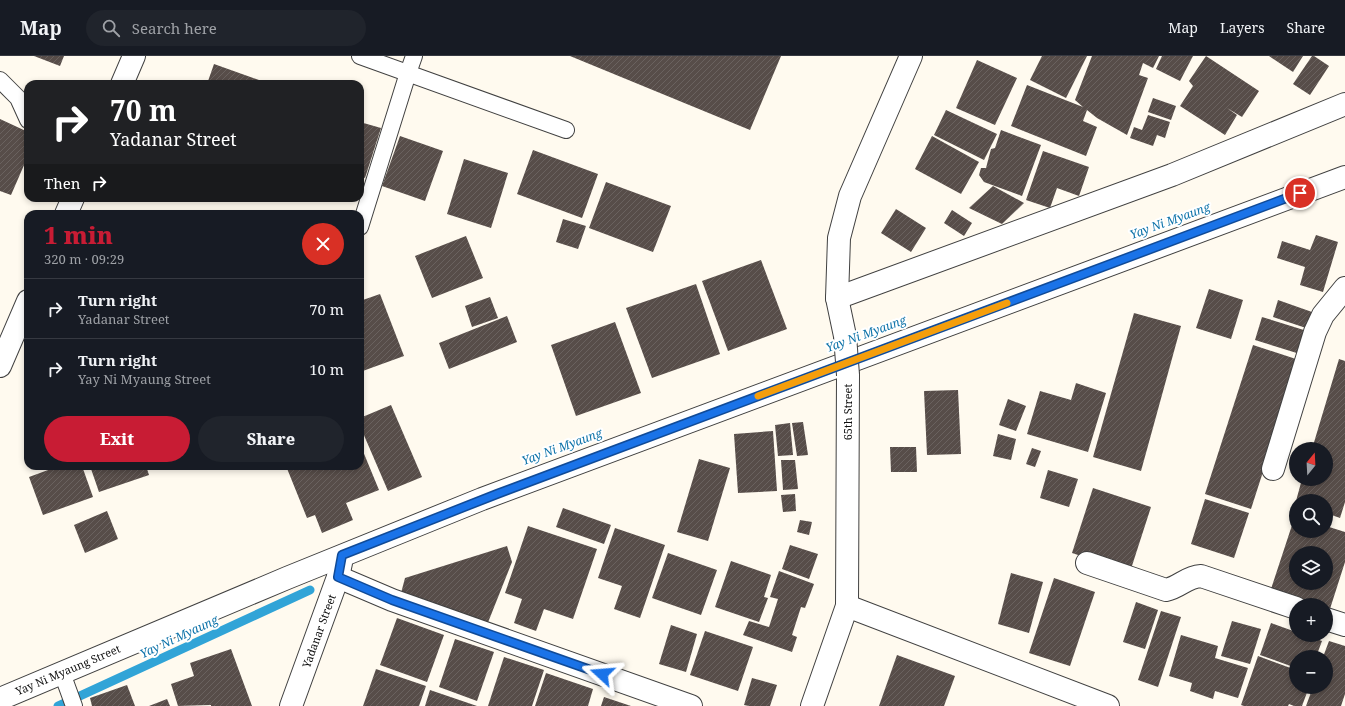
<!DOCTYPE html>
<meta charset="utf-8">
<style>
:root{--surface:#171b24;--page:#20242c;--text:#f1f3f6;--muted:#9ea1a6;--line:#363941;--accent:#c81c34}
body{margin:0;font-family:"Noto Serif",serif;background:var(--page);color:var(--text);height:100vh;display:flex;flex-direction:column;font-size:15px;white-space:nowrap}
*{box-sizing:border-box;margin:0}
p{font-size:13px;color:var(--muted)}
.icon{flex:none;width:22px;height:22px;fill:none;stroke:currentColor;stroke-width:2;stroke-linecap:round;stroke-linejoin:round}
.map{position:relative;flex:1;overflow:hidden}
.sheet{position:absolute;left:24px;top:154px;width:340px;height:260px;display:flex;flex-direction:column;background:var(--surface);border-radius:12px;box-shadow:0 2px 6px #0003}
.sheet>*{flex:none}
.hud{position:absolute;left:24px;top:24px;width:340px;height:122px;border-radius:12px;box-shadow:0 2px 6px #0003;background:#202124;color:#fff;overflow:hidden}
.needle{width:26px;rotate:18deg}
.buttons{position:absolute;left:1289px;top:386px;display:grid;gap:8px}
.buttons a{display:grid;place-items:center;width:44px;height:44px;border-radius:50%;background:var(--surface);box-shadow:0 2px 6px #0003;font-size:20px}
.pin{position:absolute;display:grid;place-items:center;width:34px;height:34px;color:#fff;margin:-17px;border:2px solid #fff;border-radius:50%;box-shadow:0 1px 4px #0007}
.me{position:absolute;width:44px;margin:-22px;rotate:289deg;stroke-linejoin:round;filter:drop-shadow(0 0 3px #0008)}
.turn{display:flex;align-items:center;gap:14px;height:84px;padding:0 20px;font-size:18px}
.turn .icon{width:52px;height:52px;stroke-width:2.5}
.turn b{display:block;font-size:28px;line-height:34px}
.then{display:flex;align-items:center;height:38px;padding:0 20px;background:#0003;gap:8px;font-size:15px}
.round{display:grid;place-items:center;flex:none;width:42px;height:42px;border-radius:21px;background:var(--page)}
.head{display:flex;align-items:center;justify-content:space-between;height:68px;padding:0 20px}
h1{font-size:24px;font-weight:800;line-height:30px;color:var(--accent)}
.cta{display:flex;gap:8px;margin-top:auto;padding:8px 20px}
.cta a{flex:1;height:46px;border-radius:24px;background:var(--accent);color:#fff;font-size:16px;font-weight:800;line-height:46px;text-align:center}
.cta a+a{background:var(--page);color:var(--text)}
ul{padding:0;list-style:none}
li{display:flex;align-items:center;gap:12px;height:60px;padding:0 20px;border-top:1px solid var(--line)}
li div{flex:1}
li b{display:block;font-size:15px}
li em{font-style:normal}
header{display:flex;align-items:center;gap:24px;box-sizing:border-box;height:56px;padding:0 20px;background:var(--surface);border-bottom:1px solid var(--line)}
header strong{font-size:19px}
nav{display:flex;gap:22px;margin-inline-start:auto;font-size:14px}
.search{width:280px;height:36px;background:var(--page);display:flex;align-items:center;gap:10px;box-sizing:border-box;padding:0 14px;border-radius:22px;color:var(--muted);font-size:15px}
.map>svg:first-child{display:block}
</style>
<header>
<strong>Map</strong>
<div class="search"><svg class="icon" aria-label="search" viewBox="0 0 24 24"><circle cx="10" cy="10" r="6"/><path d="M15 15l6 6"/></svg>Search here</div>
<nav><a>Map</a><a>Layers</a><a>Share</a></nav>
</header>
<div class="map">
<svg width="1345" height="650" viewBox="0 0 1345 650">
<defs>
<pattern id="building-hatch" width="6" height="6" patternUnits="userSpaceOnUse"><rect width="6" height="6" fill="#574d49"/><path d="M-1 1l2-2M0 6l6-6M5 7l2-2" fill="none" stroke="#6a625f"/></pattern>
</defs>
<rect width="100%" height="100%" fill="#fffaef"/>
<g fill="none" stroke-linecap="round" stroke-linejoin="round">
<path stroke="#31a4d7" stroke-width="9" d="M58,650L310,534"/>
</g>
<g fill="url(#building-hatch)" fill-rule="evenodd">
<path d="M34,0H64L60,10Z"/>
<path d="M570,0H781L750,74Z"/>
<path d="M1042,0H1087L1066,42L1030,24Z"/>
<path d="M1092,0H1159L1153,12L1143,7L1139,19L1148,22L1127,79L1097,62L1087,54L1083,65L1097,71L1086,100L1011,70L1027,29L1083,51L1075,44Z"/>
<path d="M1162,0H1193L1180,25L1156,13Z"/>
<path d="M1206,0L1259,35L1242,61L1227,52L1237,59L1225,79L1180,50L1193,30L1189,25Z"/>
<path d="M1269,0H1303L1293,16Z"/>
<path d="M1312,0H1314L1329,10L1310,39L1293,28Z"/>
<path d="M977,4L1017,22L995,69L956,52Z"/>
<path d="M214,8L259,24L257,28H207Z"/>
<path d="M1153,42L1176,50L1171,64L1148,56Z"/>
<path d="M946,54L997,78L984,104L934,79Z"/>
<path d="M1148,59L1170,66L1165,82L1157,79L1153,90L1130,82L1134,71L1142,74Z"/>
<path d="M0,63L28,76V100L11,139L0,135Z"/>
<path d="M360,66L381,72L365,122L360,121Z"/>
<path d="M1001,74L1041,89L1022,140L984,126L979,119L981,112H986L991,93L995,92Z"/>
<path d="M400,80L443,95L425,145L382,130Z"/>
<path d="M932,80L979,106L961,138L915,113Z"/>
<path d="M533,94L598,118L582,162L517,138Z"/>
<path d="M1043,95L1089,111L1079,140L1057,132L1050,152L1026,144Z"/>
<path d="M464,103L508,117L491,172L447,158Z"/>
<path d="M606,126L671,150L653,196L589,172Z"/>
<path d="M993,130L1024,147L1002,168L969,152Z"/>
<path d="M896,153L926,172L911,196L881,177Z"/>
<path d="M952,154L972,167L964,180L944,167Z"/>
<path d="M563,163L586,170L578,193L556,186Z"/>
<path d="M1316,179L1338,186L1323,236L1300,229L1305,211L1277,202L1282,185L1310,194Z"/>
<path d="M466,180L483,222L432,242L415,200Z"/>
<path d="M761,204L787,273L728,295L702,225Z"/>
<path d="M696,228L720,298L652,322L626,252Z"/>
<path d="M1209,233L1243,244L1231,283L1196,272Z"/>
<path d="M380,238L404,300L360,316V245Z"/>
<path d="M490,241L498,262L472,271L465,250Z"/>
<path d="M1278,244L1312,256L1306,272L1273,261Z"/>
<path d="M1134,257L1181,270L1141,415L1093,401Z"/>
<path d="M507,260L517,286L449,313L439,287Z"/>
<path d="M1262,261L1307,275L1300,298L1255,284Z"/>
<path d="M615,266L641,337L576,360L551,289Z"/>
<path d="M1253,289L1299,304L1251,453L1205,438Z"/>
<path d="M1339,303L1345,305V446L1340,462L1326,457V445H1296L1302,423H1326V393H1312Z"/>
<path d="M1076,327L1106,337L1088,396L1027,378L1040,335L1071,344Z"/>
<path d="M958,334L961,398L927,399L924,335Z"/>
<path d="M1008,343L1026,350L1016,375L999,369Z"/>
<path d="M391,349L422,421L388,435L360,370V362Z"/>
<path d="M803,366L808,399L797,400L792,367Z"/>
<path d="M790,367L793,399L778,400L775,369Z"/>
<path d="M773,375L777,435L738,437L734,378Z"/>
<path d="M998,378L1016,383L1011,404L993,400Z"/>
<path d="M360,388L379,434L346,447L353,464L322,477L315,459L307,462L286,410H360Z"/>
<path d="M890,391H916L917,416H891Z"/>
<path d="M1032,392L1041,395L1035,411L1026,408Z"/>
<path d="M699,403L730,412L708,485L677,476Z"/>
<path d="M781,404H795L798,433L783,434Z"/>
<path d="M59,410H82L93,441L43,459L29,421Z"/>
<path d="M90,410H146L149,419L99,436Z"/>
<path d="M1048,414L1078,423L1069,451L1040,442Z"/>
<path d="M1093,432L1151,451L1130,516L1072,497Z"/>
<path d="M795,438L796,455L783,456L781,439Z"/>
<path d="M1205,443L1249,457L1234,502L1191,488Z"/>
<path d="M563,452L611,469L604,488L556,471Z"/>
<path d="M107,455L118,483L85,497L74,469Z"/>
<path d="M1295,460H1296V475H1326V470L1345,476V506L1329,556L1326,555V549H1309L1270,536ZM1296,497H1326V527H1296Z"/>
<path d="M800,464L812,466L809,479L797,476Z"/>
<path d="M528,470L597,493L573,563L544,553L536,575L514,567L522,543L505,537Z"/>
<path d="M615,472L665,489L640,562L614,553L622,530L598,522Z"/>
<path d="M790,489L818,498L809,523L782,513Z"/>
<path d="M507,490L512,506L485,574L400,541L405,522Z"/>
<path d="M668,497L717,514L701,559L652,542Z"/>
<path d="M731,505L771,519L764,541L768,542L759,566L715,551Z"/>
<path d="M779,515L814,528L805,552L801,551L792,579L797,581L792,596L743,579L749,565L769,571L778,543L770,541Z"/>
<path d="M1011,517L1043,526L1029,577L998,568Z"/>
<path d="M1054,522L1095,536L1070,610L1029,597Z"/>
<path d="M1136,546L1158,554L1145,593L1123,586Z"/>
<path d="M1161,555L1181,561L1158,631L1138,624Z"/>
<path d="M397,562L444,579L427,626L380,609Z"/>
<path d="M1232,565L1261,573L1250,608L1221,600Z"/>
<path d="M1271,567L1296,576V579H1306L1322,585L1316,601H1296V612L1260,599Z"/>
<path d="M671,569L697,578L686,616L659,608Z"/>
<path d="M705,575L753,591L738,635L690,619Z"/>
<path d="M1181,579L1218,590L1215,602L1248,612L1238,642L1215,635L1213,643L1190,635L1192,627L1169,620Z"/>
<path d="M455,583L494,596L477,645L439,631Z"/>
<path d="M1329,585L1345,590V638L1341,650H1306L1313,631H1326V601H1323Z"/>
<path d="M231,593L252,650H211V649L178,650L171,628L194,620L190,607Z"/>
<path d="M897,599L955,620L944,650H879Z"/>
<path d="M1258,600L1296,614V631H1309L1302,650H1294L1289,648L1288,650H1244L1241,649Z"/>
<path d="M504,601L544,614L532,650H488Z"/>
<path d="M376,613L426,630L419,650H363Z"/>
<path d="M546,617L593,633L588,650H535Z"/>
<path d="M752,622L777,629L770,650H749L744,649Z"/>
<path d="M127,629L135,650H92L90,642Z"/>
<path d="M430,634L477,650H425Z"/>
<path d="M604,641L631,650H601Z"/>
<path d="M167,643L170,650H149Z"/>
</g>
<g fill="none" stroke-linecap="round" stroke-linejoin="round">
<defs>
<g id="service">
<path d="M360,0L566,74"/>
<path d="M0,24L18,42L28,64"/>
<path d="M360,171L408,17L414,0"/>
<path d="M62,617L74,650"/>
</g>
<g id="minor">
<path d="M837,242L1172,119L1345,48"/>
<path d="M845,280L837,242L839,182L850,140L911,0"/>
<path d="M1273,413L1315,276L1323,259L1345,232"/>
<path d="M1087,507L1166,534C1180,531 1186,521 1201,520L1296,552"/>
<path d="M338,521L392,544L691,650"/>
<path d="M847,550L1108,650"/>
<path d="M1326,563L1345,569"/>
<path d="M0,643L287,522L482,443L1345,121"/>
<path d="M291,650L338,521L341,507"/>
<path d="M812,650L847,550L848,319"/>
</g>
<g id="tertiary">
<path d="M122,28L134,0"/>
<path d="M66,158L73,142"/>
<path d="M0,310L28,245"/>
</g>
</defs>
<use href="#service" stroke="#414141" stroke-width="18"/>
<use href="#minor" stroke="#414141" stroke-width="24"/>
<use href="#tertiary" stroke="#414141" stroke-width="24"/>
<use href="#service" stroke="#fff" stroke-width="16"/>
<use href="#minor" stroke="#fff" stroke-width="22"/>
<use href="#tertiary" stroke="#fff" stroke-width="22"/>
<defs>
<path id="minor-bridge" d="M845,280L848,319"/>
</defs>
<use href="#minor-bridge" stroke="#414141" stroke-width="24" stroke-linecap="butt"/>
<use href="#minor-bridge" stroke="#fff" stroke-width="22"/>
</g>
<g fill="none" stroke-linecap="round" stroke-linejoin="round">
<defs>
<path id="route" d="M602,618L392,544L338,521L342,499L497,438L1300,137"/>
</defs>
<use href="#route" stroke="#114b97" stroke-width="10"/>
<use href="#route" stroke="#1a73e8" stroke-width="7"/>
<path stroke="#f59e0b" stroke-width="7" d="M758,340L1007,247"/>
</g>
<g text-anchor="middle" stroke-width="4" stroke-linejoin="round" paint-order="stroke">
<g font-size="11" fill="#0e0e0e" stroke="#fff">
<text transform="translate(848 356) rotate(-90)" y="4">65th Street</text>
<text transform="translate(319 575) rotate(-70)" y="4">Yadanar Street</text>
<text transform="translate(68 614) rotate(-23)" y="4">Yay Ni Myaung Street</text>
</g>
<g font-size="12" font-style="italic" fill="#0e73a9" stroke="#fff">
<text transform="translate(1170 165) rotate(-20)" y="4">Yay Ni Myaung</text>
<text transform="translate(866 278) rotate(-20)" y="4">Yay Ni Myaung</text>
<text transform="translate(562 391) rotate(-20)" y="4">Yay Ni Myaung</text>
<text transform="translate(179 581) rotate(-25)" y="4">Yay Ni Myaung</text>
</g>
</g>
</svg>
<div class="buttons">
<a><svg class="needle" viewBox="-14 -14 28 28"><path d="M0-13l5 13h-10z" fill="#e53935"/><path d="M0 13l5-13h-10z" fill="#9ea1a6"/></svg></a>
<a><svg class="icon" aria-label="search" viewBox="0 0 24 24"><circle cx="10" cy="10" r="6"/><path d="M15 15l6 6"/></svg></a>
<a><svg class="icon" aria-label="layers" viewBox="0 0 24 24"><path d="M12 4l9 5-9 5-9-5zM3 14l9 5 9-5"/></svg></a>
<a>+</a>
<a>−</a>
</div>
<div class="pin" style="left:1300px;top:137px;background:#d93025"><svg class="icon" aria-label="arrive" viewBox="0 0 24 24"><path d="M6 21V4h12l-3 4 3 4H6"/></svg></div>
<svg class="me" style="left:602px;top:618px" viewBox="-20 -20 40 40"><path d="M0-17L14 15 0 8-14 15z" fill="#1a73e8" stroke="#fff" stroke-width="4"/></svg>
<div class="hud">
<div class="turn"><svg class="icon" aria-label="right" viewBox="0 0 24 24"><path d="M7 20v-9h11M14 6l5 5-5 5"/></svg><div><b>70 m</b>Yadanar Street</div></div>
<div class="then">Then<svg class="icon" aria-label="right" viewBox="0 0 24 24"><path d="M7 20v-9h11M14 6l5 5-5 5"/></svg></div>
</div>
<section class="sheet">
<div class="head"><div><h1>1 min</h1><p>320 m · 09:29</p></div><a class="round" style="background:#d93025;color:#fff"><svg class="icon" aria-label="close" viewBox="0 0 24 24"><path d="M6 6l12 12M18 6L6 18"/></svg></a></div>
<ul>
<li><svg class="icon" aria-label="right" viewBox="0 0 24 24"><path d="M7 20v-9h11M14 6l5 5-5 5"/></svg><div><b>Turn right</b><p>Yadanar Street</p></div><em>70 m</em></li>
<li><svg class="icon" aria-label="right" viewBox="0 0 24 24"><path d="M7 20v-9h11M14 6l5 5-5 5"/></svg><div><b>Turn right</b><p>Yay Ni Myaung Street</p></div><em>10 m</em></li>
</ul>
<div class="cta"><a>Exit</a><a>Share</a></div>
</section>
</div>
